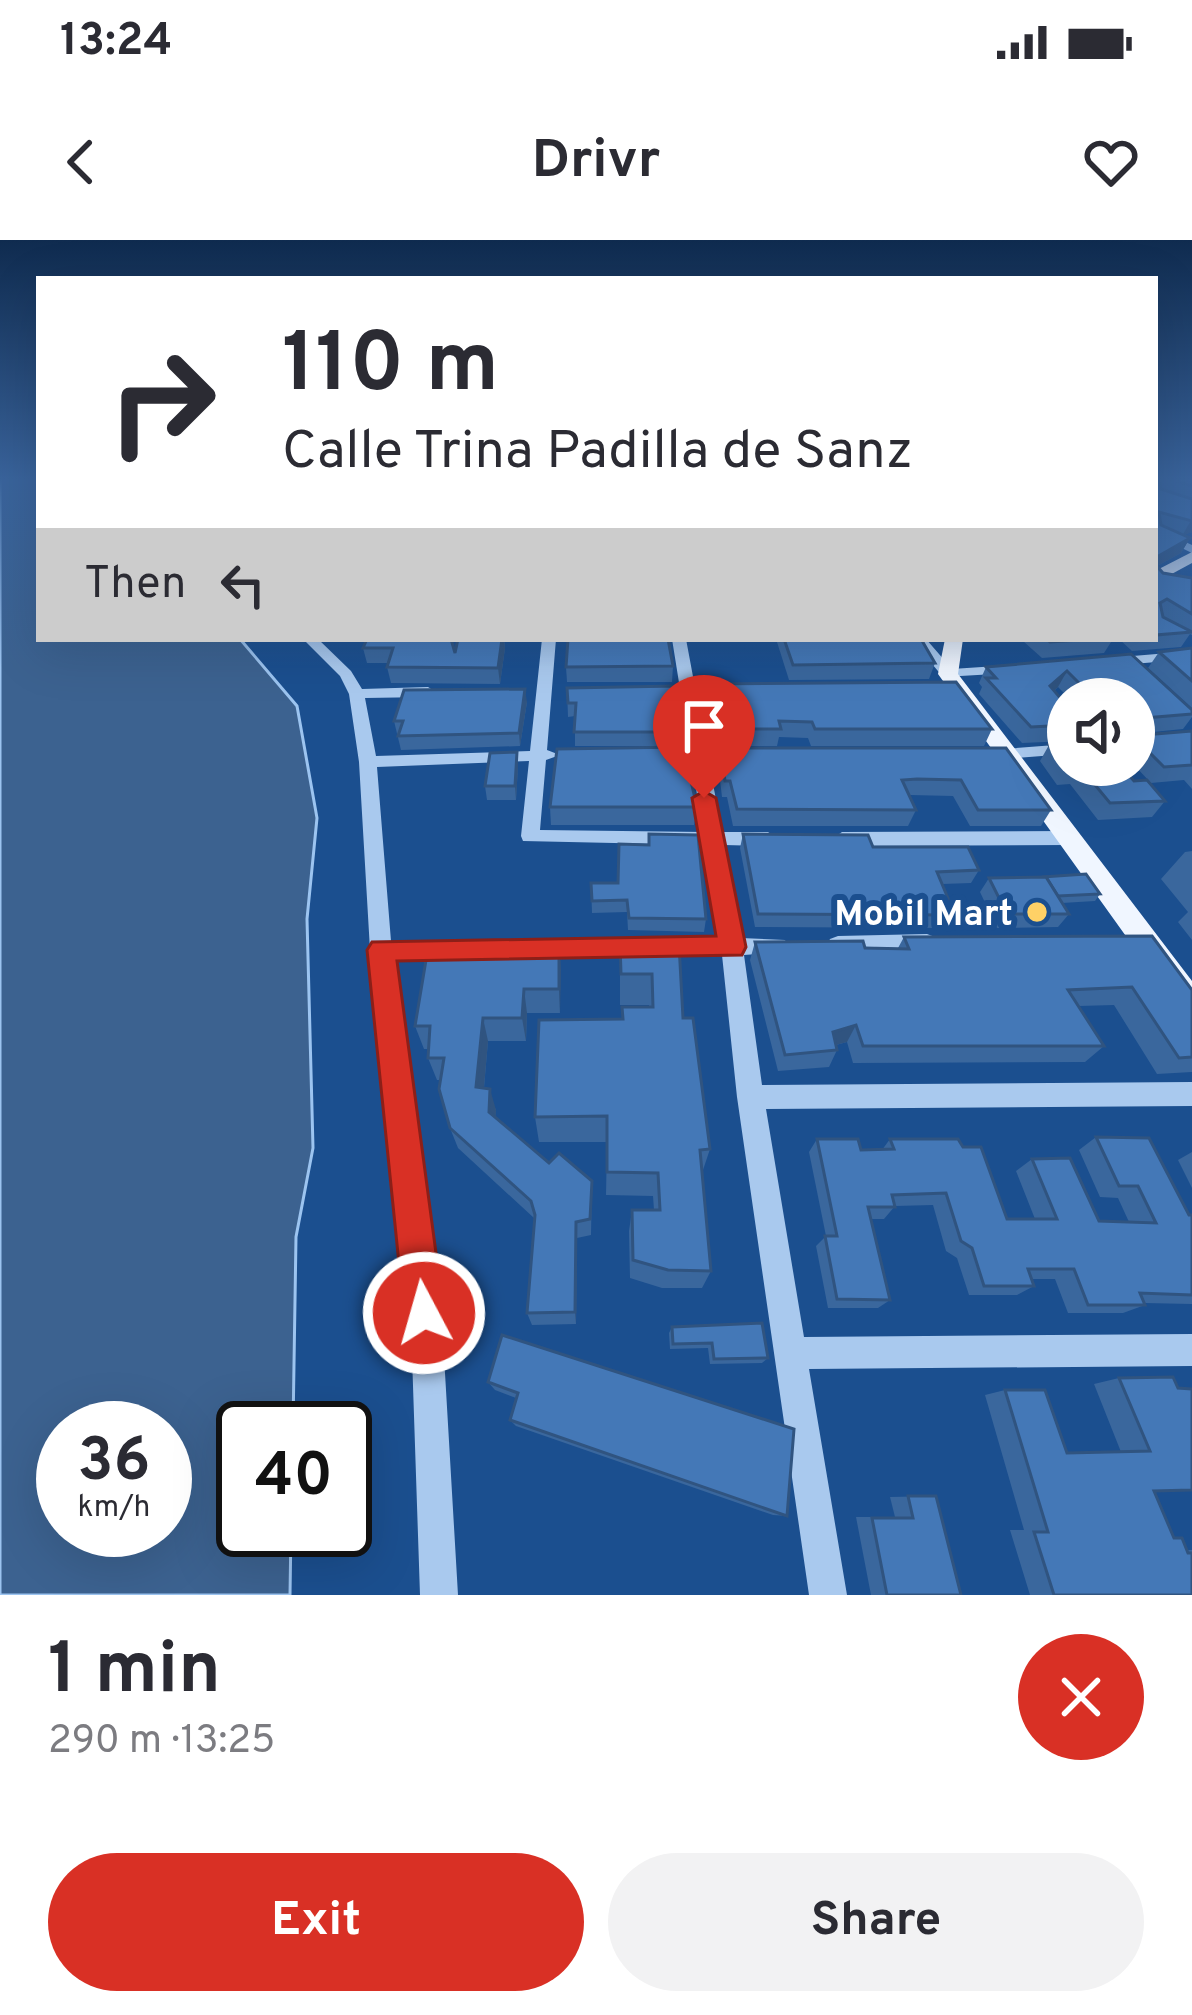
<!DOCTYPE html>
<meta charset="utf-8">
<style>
:root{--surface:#fff;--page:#f2f2f3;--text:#2b2b33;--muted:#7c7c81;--accent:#d93025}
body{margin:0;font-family:Overpass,sans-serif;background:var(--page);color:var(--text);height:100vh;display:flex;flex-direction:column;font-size:45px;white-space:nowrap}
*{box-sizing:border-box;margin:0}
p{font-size:39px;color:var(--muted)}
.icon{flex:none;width:66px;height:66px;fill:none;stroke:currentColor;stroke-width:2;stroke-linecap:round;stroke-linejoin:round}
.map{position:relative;height:1355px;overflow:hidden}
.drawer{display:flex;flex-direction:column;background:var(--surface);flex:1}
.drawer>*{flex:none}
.hud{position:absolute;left:36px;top:36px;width:1122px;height:366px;border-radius:0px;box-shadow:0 12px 48px #0002;background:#fff;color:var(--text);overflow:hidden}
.controls{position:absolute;left:1047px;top:438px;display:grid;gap:24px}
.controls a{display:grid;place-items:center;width:108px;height:108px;border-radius:50%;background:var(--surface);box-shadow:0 12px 48px #0002;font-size:60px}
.speed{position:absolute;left:36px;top:1161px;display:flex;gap:24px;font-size:60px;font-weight:700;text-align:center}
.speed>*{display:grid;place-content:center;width:156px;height:156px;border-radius:50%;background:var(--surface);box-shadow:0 12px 48px #0002;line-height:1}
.speed small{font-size:30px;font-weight:400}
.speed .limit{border:6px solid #111;border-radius:18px;background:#fff;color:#111}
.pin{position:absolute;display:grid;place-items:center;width:102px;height:102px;color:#fff;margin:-123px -51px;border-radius:50% 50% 50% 0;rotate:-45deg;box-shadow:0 0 12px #0007}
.pin .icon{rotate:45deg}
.me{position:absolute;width:132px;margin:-66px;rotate:354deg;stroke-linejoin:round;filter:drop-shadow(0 0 9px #0008)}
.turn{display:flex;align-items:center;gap:42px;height:252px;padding:0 48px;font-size:54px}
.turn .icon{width:156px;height:156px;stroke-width:2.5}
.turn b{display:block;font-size:84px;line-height:102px}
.then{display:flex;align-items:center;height:114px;padding:0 48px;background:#0003;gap:24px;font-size:45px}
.round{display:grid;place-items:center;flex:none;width:126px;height:126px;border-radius:63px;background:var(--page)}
.head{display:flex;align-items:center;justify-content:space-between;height:204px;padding:0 48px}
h1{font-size:72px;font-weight:700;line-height:90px}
.button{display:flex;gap:24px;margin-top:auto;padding:24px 48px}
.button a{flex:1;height:138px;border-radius:72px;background:var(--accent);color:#fff;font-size:48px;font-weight:700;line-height:138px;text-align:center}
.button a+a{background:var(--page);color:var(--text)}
.status{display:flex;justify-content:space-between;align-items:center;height:84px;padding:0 60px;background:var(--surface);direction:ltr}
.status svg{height:33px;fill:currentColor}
header{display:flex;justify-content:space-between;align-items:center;height:156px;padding:0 48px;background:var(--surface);font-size:54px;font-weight:700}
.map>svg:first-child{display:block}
</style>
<div class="status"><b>13:24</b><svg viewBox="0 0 49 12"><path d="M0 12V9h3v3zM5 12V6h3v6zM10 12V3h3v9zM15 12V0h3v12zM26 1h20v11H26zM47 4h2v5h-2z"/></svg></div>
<header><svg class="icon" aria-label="back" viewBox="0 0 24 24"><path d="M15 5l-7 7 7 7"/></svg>Drivr<svg class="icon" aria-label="heart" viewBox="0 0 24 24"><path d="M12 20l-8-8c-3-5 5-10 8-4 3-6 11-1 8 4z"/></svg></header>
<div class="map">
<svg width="1192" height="1355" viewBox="0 0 1192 1355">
<rect width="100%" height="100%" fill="#1b4f8f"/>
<path fill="#3c6290" stroke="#9cc4f0" stroke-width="3" fill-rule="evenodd" d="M0,237H39V399H240L297,466L317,578L307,679L313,908L296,997L293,1188H243V1290H291L290,1355H0ZM63,1188H165V1290H63Z"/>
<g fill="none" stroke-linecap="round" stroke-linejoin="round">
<g fill="#a9c9ee" fill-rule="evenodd">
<path d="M1155,288L1192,305V313L1155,295Z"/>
<path d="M303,399H318L351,431L362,449L428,447L436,452L428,457L365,458L376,516L530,511L542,399H556L547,510L560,515L546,520L540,590L703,592L672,399H686L722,592H768L778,599L768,606L724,605L741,698L785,700L788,706L785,712L744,715L762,845L1192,842V866L766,869L804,1097L1192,1094V1126L809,1129L847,1355H809L737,857L722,715L532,718L524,715L521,709L524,703L532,700L720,698L705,605L523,601L521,596L529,521L377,527L391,701H453L461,704L464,710L461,716L453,719H393L444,1116L458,1355H420L412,1116L370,710L359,522L349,454L340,436Z"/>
<path d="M911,399H926L952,429L1012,425L1019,429L1012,433L943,437Z"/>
<path d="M1192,411V419L1109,426L1102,422L1109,418Z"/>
<path d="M1068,504V514L991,520L983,515L991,510Z"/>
<path d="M1069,591L1078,598L1069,605L842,606L832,599L842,592Z"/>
<path d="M927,694L935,697L938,703L935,709L927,712L838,714L830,711L827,705L830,699L838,696Z"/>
</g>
<g fill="#f0f6ff" fill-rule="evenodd">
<path d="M1192,312V323L1155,343V331Z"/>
<path d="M945,399H963L958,434L1192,741V777L1181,773L938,434Z"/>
</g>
</g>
<g fill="#3a679d">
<path d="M1155,237H1192V292L1183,295L1190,298L1181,313L1157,326L1163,333L1192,338V395L1190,394L1181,407L1132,411L1119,399H1155Z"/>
<path d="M367,399L455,413L458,399H504L505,408L500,444L391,443L387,427L388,423H367L363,408Z"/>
<path d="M777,399H921L935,423L929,439L789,440L777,402Z"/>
<path d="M1024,399H1113L1104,413L1042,418L1023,401Z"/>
<path d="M1192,408V468L1148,428L1159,412Z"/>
<path d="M1131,414L1192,470V477L1183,489L1143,493L1142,495L1192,491V549L1184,540L1151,543L1134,525V459H1070L1058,447L1054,451L1068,467V501L1022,503L979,454L982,447L979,443L986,427Z"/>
<path d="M673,426L672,442H567L566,427Z"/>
<path d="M706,444L992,489L984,506H811L808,498L779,497L777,506H712L704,459Z"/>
<path d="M567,448L680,492L678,506H575V476L568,477Z"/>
<path d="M527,462L520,506L401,510L394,481Z"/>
<path d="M1049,505L1134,541L1165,561L1152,577L1098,580L1070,544L1057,545L1040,521Z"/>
<path d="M720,508H1006L1051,570L1041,586H970L953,556L910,555L916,570L908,586H733L727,557H722L718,524Z"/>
<path d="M518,526L516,560H487L485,546Z"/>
<path d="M550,567H697L694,585H551Z"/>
<path d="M743,594L873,607L979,630L971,643L942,644L955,675L947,688L755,687L740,608Z"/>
<path d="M1192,611V700L1178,682L1188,672L1161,639L1185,612Z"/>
<path d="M989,638L1100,654L1095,661L1062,663L1069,674L1058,687L997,688L980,652Z"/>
<path d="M591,643L706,679L704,692L628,690L627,672L592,673Z"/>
<path d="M904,697L1192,750V832L1157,834L1114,765L1079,766L1104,806L1085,822L853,823L847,802L836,805L837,810L829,827L778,831L750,720L755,702L898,708Z"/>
<path d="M620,703L679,704L683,778L710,909L702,933L711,1031L702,1048H662L630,1038L629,991L632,970H654L653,956L606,955L607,902H539L535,877L622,779V767H649V765H620Z"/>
<path d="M559,705L560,773H527L526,801H488L484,848L496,870L495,877L549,923L592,941L591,995L577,998L576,1084L532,1085L527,1073L534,978L458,908L450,888L440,840H437L428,818L429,809H424L415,786Z"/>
<path d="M1096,897L1189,975H1192V1064L1144,1063L1145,1065L1123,1073H1068L1055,1039H1032L1034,1046L1017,1055H969L957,1018L946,1011L933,965L895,966L884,979H871L890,1060L878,1068H828L816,1006L826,996L809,912L817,899L861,910H882L890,899L1007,979H1035L1016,931L1032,919L1099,981L1129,982L1118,958L1100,957L1079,910Z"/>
<path d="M1192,912V948L1178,920Z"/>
<path d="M672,1087L768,1118L762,1123L710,1124L708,1108L670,1109L669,1093Z"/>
<path d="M502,1095L787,1276L773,1275L516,1186L510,1180L516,1158L495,1150L488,1142Z"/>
<path d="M1173,1137L1154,1251L1173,1298L1187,1310H1192V1355H1030L1010,1290H1024L985,1155L1005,1150L1067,1213L1121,1212L1094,1144L1119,1138Z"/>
<path d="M936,1256L961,1355H871L856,1277H895L890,1257Z"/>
</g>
<g fill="#305480">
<path d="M1192,281V292L1182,296L1190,282Z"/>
<path d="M1190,298L1181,313L1155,327V318Z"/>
<path d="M502,399H504L505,408L500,444L498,428Z"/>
<path d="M1067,431L1058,447L1041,462L1050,446Z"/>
<path d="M525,449L527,462L520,506L519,493Z"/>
<path d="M517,512L518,526L516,560L515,546Z"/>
<path d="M559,705L561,730L560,773L559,749Z"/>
<path d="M524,749L527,773L526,801L522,778Z"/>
<path d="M483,778L488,801L482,869L476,847Z"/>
<path d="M856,785L847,802L824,808L833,792Z"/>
<path d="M490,849L496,870L495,892L489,872Z"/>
<path d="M576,982L577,998L576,1084L575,1072Z"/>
</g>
<g fill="#4478b7" stroke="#305480" stroke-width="3">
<path d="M1155,237H1159L1161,249L1192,259V281L1159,272L1161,285L1190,298L1155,318Z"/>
<path d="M1164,237H1192V246Z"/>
<path d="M1155,324L1163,333L1192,338V374L1167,359L1160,363L1163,377L1192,392L1155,395Z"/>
<path d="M367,399H451L455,413L458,399H502L498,428L387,427L393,408H363Z"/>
<path d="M568,399H668L673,426L566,427Z"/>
<path d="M784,399H921L935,423L793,425Z"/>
<path d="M1047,399H1096L1050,402Z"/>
<path d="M1192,408V441L1159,412Z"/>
<path d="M1131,414L1192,470V474L1145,478L1142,495L1192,491V525L1164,527L1134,497V459H1095L1067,431L1050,446L1068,467V485L1031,487L986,438H996L986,427Z"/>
<path d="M956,442L992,489H815L812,482L779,481L781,489H715L706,444Z"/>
<path d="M675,446L680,492H574L576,463H568L567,448Z"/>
<path d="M525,449L519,493L398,496L403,481H394L404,450Z"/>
<path d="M1068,503V525H1120L1134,541L1147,540L1165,561L1110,563L1081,528H1068L1049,505Z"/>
<path d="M683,507L697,567H550L557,509Z"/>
<path d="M720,508H1006L1051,570H978L961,540L917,539L902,540L916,570L737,569L730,541H725Z"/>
<path d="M517,512L515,546H485L490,513Z"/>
<path d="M649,594L698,595L706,679L629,678L627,660L592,661L591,643H618L619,604L649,605Z"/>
<path d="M743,594L868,595L873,607H968L979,630L937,632L955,675L758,674Z"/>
<path d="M1086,634L1100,654L1058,656L1046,637H1042Z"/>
<path d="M1046,637L1069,674H1007L989,638Z"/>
<path d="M1152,696L1192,750V817L1179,818L1132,747L1068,750L1104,806H863L856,785L833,792L837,810L785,815L755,702L863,701L865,708L909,709L904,697Z"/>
<path d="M620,703L679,704L683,778H693L710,909L700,910L711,1031L668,1030L633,1020L632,970H660L658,933L607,932V876L535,877L539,780L623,779L622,767H653L652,734H621Z"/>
<path d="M559,705V749H524L522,778H483L476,847L490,849L489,872L549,923L559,913L592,941L590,979L576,982L575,1072L527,1073L535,975L531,961L450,888L439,849L444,818H428L430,786H415L428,708Z"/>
<path d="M1096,897L1149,898L1189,975H1192V1055L1140,1053L1145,1065H1088L1074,1029H1028L1034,1046H984L972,1008L961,1001L946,953L892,955L895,967H868L890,1060L837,1059L825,996H837L817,899H858L861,910L894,909L890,899H958L963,907H981L1007,979H1057L1032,919L1070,918L1099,981L1156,983L1138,946H1119Z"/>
<path d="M762,1083L768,1118L714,1119L712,1103L673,1104L672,1087Z"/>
<path d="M502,1095L794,1189L787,1276L510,1180L518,1153L488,1142Z"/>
<path d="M1173,1137L1178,1148L1192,1149V1250L1154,1251L1174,1298H1182L1188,1313H1192V1355H1054L1034,1292H1048L1005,1150H1045L1067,1213L1150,1211L1119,1138Z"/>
<path d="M908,1256H936L961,1355H887L872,1278H913Z"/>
</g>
<linearGradient id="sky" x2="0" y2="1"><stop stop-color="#0f2b4f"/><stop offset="0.56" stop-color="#39639b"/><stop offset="1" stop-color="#39639b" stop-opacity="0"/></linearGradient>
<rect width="1192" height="427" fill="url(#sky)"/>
<path fill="#d93025" stroke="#8d1f18" stroke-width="3" d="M704,551L716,558L746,707L742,715L397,721L444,1073L438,1087L424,1093L410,1087L404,1073L367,710L372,702L716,696L692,558Z"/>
<circle fill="#ffd166" stroke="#1b4f8f" stroke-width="4.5" cx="1037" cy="672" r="12"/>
<g text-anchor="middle" stroke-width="12" stroke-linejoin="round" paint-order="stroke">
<g font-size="36" font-weight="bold" fill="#fff" stroke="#1b4f8f" text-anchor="end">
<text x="1013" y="685">Mobil Mart</text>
</g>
</g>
</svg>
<div class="controls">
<a><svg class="icon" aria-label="sound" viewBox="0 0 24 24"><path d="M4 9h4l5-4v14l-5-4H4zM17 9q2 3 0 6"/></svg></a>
</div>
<div class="speed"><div>36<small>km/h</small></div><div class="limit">40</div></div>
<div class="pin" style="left:704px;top:558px;background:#d93025"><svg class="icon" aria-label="arrive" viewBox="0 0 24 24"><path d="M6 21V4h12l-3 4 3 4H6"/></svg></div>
<svg class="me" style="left:424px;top:1073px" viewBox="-20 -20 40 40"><circle r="17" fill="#d93025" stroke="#fff" stroke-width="3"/><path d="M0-11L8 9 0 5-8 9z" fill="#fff"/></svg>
<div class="hud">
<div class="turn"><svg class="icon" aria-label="right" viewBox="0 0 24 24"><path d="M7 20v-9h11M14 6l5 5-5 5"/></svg><div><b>110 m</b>Calle Trina Padilla de Sanz</div></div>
<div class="then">Then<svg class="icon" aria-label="left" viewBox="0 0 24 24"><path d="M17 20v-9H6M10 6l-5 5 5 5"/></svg></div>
</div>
</div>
<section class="drawer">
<div class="head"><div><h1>1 min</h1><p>290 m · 13:25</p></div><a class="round" style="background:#d93025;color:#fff"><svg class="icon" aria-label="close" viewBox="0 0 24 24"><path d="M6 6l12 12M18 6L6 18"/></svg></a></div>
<div class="button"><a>Exit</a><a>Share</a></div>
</section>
